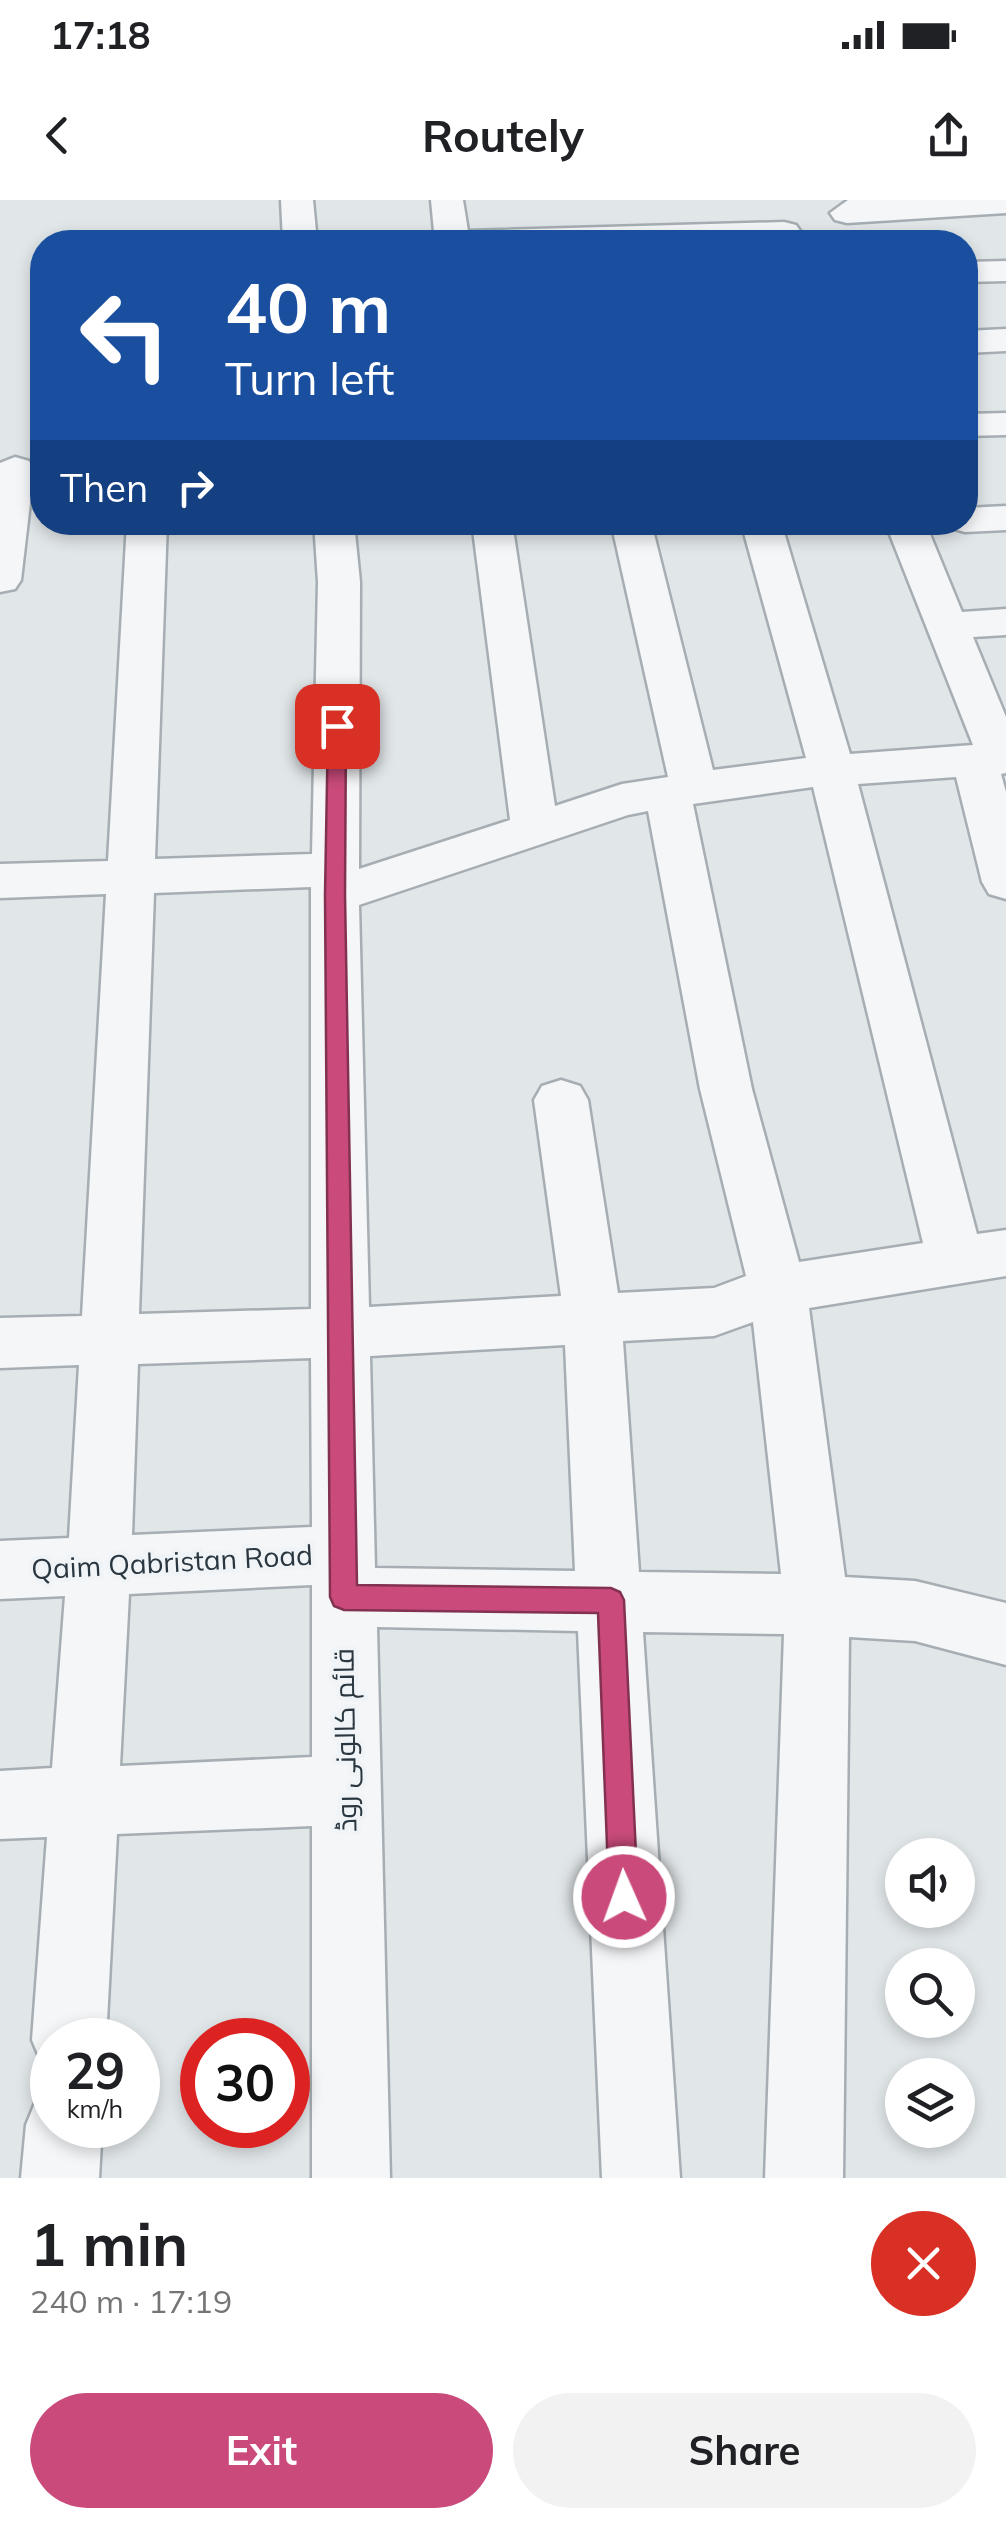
<!DOCTYPE html>
<meta charset="utf-8">
<style>
:root{--surface:#fff;--page:#f2f2f2;--text:#202124;--muted:#757577;--accent:#ca4b7b}
body{margin:0;font-family:Mulish,Cairo,sans-serif;background:var(--page);color:var(--text);height:100vh;display:flex;flex-direction:column;font-size:38px;white-space:nowrap}
*{box-sizing:border-box;margin:0}
p{font-size:32px;color:var(--muted)}
.icon{flex:none;width:55px;height:55px;fill:none;stroke:currentColor;stroke-width:2;stroke-linecap:round;stroke-linejoin:round}
.map{position:relative;height:1978px;overflow:hidden}
.panel{display:flex;flex-direction:column;background:var(--surface);flex:1}
.panel>*{flex:none}
.guide{position:absolute;left:30px;top:30px;width:948px;height:305px;border-radius:40px;box-shadow:0 5px 15px #0003;background:#1a4fa0;color:#fff;overflow:hidden}
.fabs{position:absolute;left:885px;top:1638px;display:grid;gap:20px}
.fabs a{display:grid;place-items:center;width:90px;height:90px;border-radius:50%;background:var(--surface);box-shadow:0 5px 15px #0003;font-size:50px}
.speed{position:absolute;left:30px;top:1818px;display:flex;gap:20px;font-size:50px;font-weight:700;text-align:center}
.speed>*{display:grid;place-content:center;width:130px;height:130px;border-radius:50%;background:var(--surface);box-shadow:0 5px 15px #0003;line-height:1}
.speed small{font-size:25px;font-weight:400}
.speed .limit{border:15px solid #d22;background:#fff;color:#111}
.pin{position:absolute;display:grid;place-items:center;width:85px;height:85px;color:#fff;margin:-42px;border-radius:20px;box-shadow:0 5px 15px #0006}
.me{position:absolute;width:110px;margin:-55px;rotate:358deg;stroke-linejoin:round;filter:drop-shadow(0 0 8px #0008)}
.turn{display:flex;align-items:center;gap:35px;height:210px;padding:0 30px;font-size:45px}
.turn .icon{width:130px;height:130px;stroke-width:2.5}
.turn b{display:block;font-size:70px;line-height:85px}
.then{display:flex;align-items:center;height:95px;padding:0 30px;background:#0003;gap:20px;font-size:38px}
.round{display:grid;place-items:center;flex:none;width:105px;height:105px;border-radius:52px;background:var(--page)}
.summary{display:flex;align-items:center;justify-content:space-between;height:170px;padding:0 30px}
h1{font-size:60px;font-weight:700;line-height:75px}
.primary-button{display:flex;gap:20px;margin-top:auto;padding:20px 30px}
.primary-button a{flex:1;height:115px;border-radius:60px;background:var(--accent);color:#fff;font-size:40px;font-weight:700;line-height:115px;text-align:center}
.primary-button a+a{background:var(--page);color:var(--text)}
.status{display:flex;justify-content:space-between;align-items:center;height:70px;padding:0 50px;background:var(--surface);direction:ltr}
.status svg{height:28px;fill:currentColor}
header{display:flex;justify-content:space-between;align-items:center;height:130px;padding:0 30px;background:var(--surface);font-size:45px;font-weight:700}
.map>svg:first-child{display:block}
</style>
<div class="status"><b>17:18</b><svg viewBox="0 0 49 12"><path d="M0 12V9h3v3zM5 12V6h3v6zM10 12V3h3v9zM15 12V0h3v12zM26 1h20v11H26zM47 4h2v5h-2z"/></svg></div>
<header><svg class="icon" aria-label="back" viewBox="0 0 24 24"><path d="M15 5l-7 7 7 7"/></svg>Routely<svg class="icon" aria-label="share" viewBox="0 0 24 24"><path d="M12 15V3M7 8l5-5 5 5M5 13v7h14v-7"/></svg></header>
<div class="map">
<svg width="1006" height="1978" viewBox="0 0 1006 1978">
<rect width="100%" height="100%" fill="#e1e6e9"/>
<g fill="none" stroke-linecap="round" stroke-linejoin="round">
<defs>
<g id="minor">
<path d="M281,0H313L317,42H283Z"/>
<path d="M431,0H463L468,31L784,22L796,25L801,32L796,39L770,42H435Z"/>
<path d="M848,0H1006V13L847,23L835,20L830,13Z"/>
<path d="M1006,61V81L965,82V62Z"/>
<path d="M1006,129V151L965,153V131Z"/>
<path d="M1006,213V235L965,236V214Z"/>
<path d="M15,257L29,261L34,269L21,380L15,389L0,392V263Z"/>
<path d="M1006,306V330L965,332L951,328L947,322H965V308Z"/>
<path d="M127,322H167L155,659L312,654L318,382L314,322H354L360,382L359,669L510,620L472,322H512L555,606L622,584L668,577L611,322H651L713,570L806,558L741,322H781L850,554L973,545L885,322H925L962,412L1006,409V435L973,437L1006,517V573L1001,574L1006,592V699L989,694L982,682L956,577L858,584L977,1034L1006,1030V1076L809,1108L845,1377L915,1381L1006,1403V1465L915,1441L849,1437L843,1978H765L784,1434L643,1432L680,1978H602L578,1431L377,1427L390,1978H312V1626L117,1634L106,1840H52V1870L43,1866L32,1840L47,1637L0,1639V1571L52,1568L65,1396L0,1399V1341L69,1338L79,1165L0,1168V1118L82,1116L106,694L0,698V664L108,661ZM813,587L923,1043L799,1062L752,889L693,604ZM648,611L700,889L746,1076L714,1088L618,1093L588,900L580,886L561,880L542,886L534,900L561,1096L369,1107L359,705L628,615ZM311,687V1109L139,1114L154,693ZM753,1122L781,1374L639,1372L623,1141L714,1136ZM565,1145L575,1371L375,1368L370,1156ZM311,1158L312,1327L132,1335L138,1164ZM312,1385V1557L120,1566L129,1394Z"/>
<path d="M52,1892V1925H102L99,1978H21L26,1925L37,1898Z"/>
</g>
</defs>
<use href="#minor" stroke="#a6aeb3" stroke-width="5"/>
<use href="#minor" fill="#f4f6f8" fill-rule="evenodd"/>
</g>
<path fill="#ca4b7b" stroke="#833150" stroke-width="2.5" d="M337,520L346,526L345,695L357,1385L611,1388L620,1392L624,1400L638,1697L634,1708L624,1712L613,1708L609,1697L598,1413L344,1410L334,1406L330,1397L325,695L328,526Z"/>
<g text-anchor="middle" stroke-width="9" stroke-linejoin="round" paint-order="stroke">
<g font-size="28" fill="#2a3740" stroke="#f0f4f7">
<text transform="translate(172 1362) rotate(-3)" y="10">Qaim Qabristan Road</text>
<text transform="translate(345 1540) rotate(-91)" y="10">قائم کالونی روڈ</text>
</g>
</g>
</svg>
<div class="fabs">
<a><svg class="icon" aria-label="sound" viewBox="0 0 24 24"><path d="M4 9h4l5-4v14l-5-4H4zM17 9q2 3 0 6"/></svg></a>
<a><svg class="icon" aria-label="search" viewBox="0 0 24 24"><circle cx="10" cy="10" r="6"/><path d="M15 15l6 6"/></svg></a>
<a><svg class="icon" aria-label="layers" viewBox="0 0 24 24"><path d="M12 4l9 5-9 5-9-5zM3 14l9 5 9-5"/></svg></a>
</div>
<div class="speed"><div>29<small>km/h</small></div><div class="limit">30</div></div>
<div class="pin" style="left:337px;top:526px;background:#d93025"><svg class="icon" aria-label="arrive" viewBox="0 0 24 24"><path d="M6 21V4h12l-3 4 3 4H6"/></svg></div>
<svg class="me" style="left:624px;top:1697px" viewBox="-20 -20 40 40"><circle r="17" fill="#ca4b7b" stroke="#fff" stroke-width="3"/><path d="M0-11L8 9 0 5-8 9z" fill="#fff"/></svg>
<div class="guide">
<div class="turn"><svg class="icon" aria-label="left" viewBox="0 0 24 24"><path d="M17 20v-9H6M10 6l-5 5 5 5"/></svg><div><b>40 m</b>Turn left</div></div>
<div class="then">Then<svg class="icon" aria-label="right" viewBox="0 0 24 24"><path d="M7 20v-9h11M14 6l5 5-5 5"/></svg></div>
</div>
</div>
<section class="panel">
<div class="summary"><div><h1>1 min</h1><p>240 m · 17:19</p></div><a class="round" style="background:#d93025;color:#fff"><svg class="icon" aria-label="close" viewBox="0 0 24 24"><path d="M6 6l12 12M18 6L6 18"/></svg></a></div>
<div class="primary-button"><a>Exit</a><a>Share</a></div>
</section>
